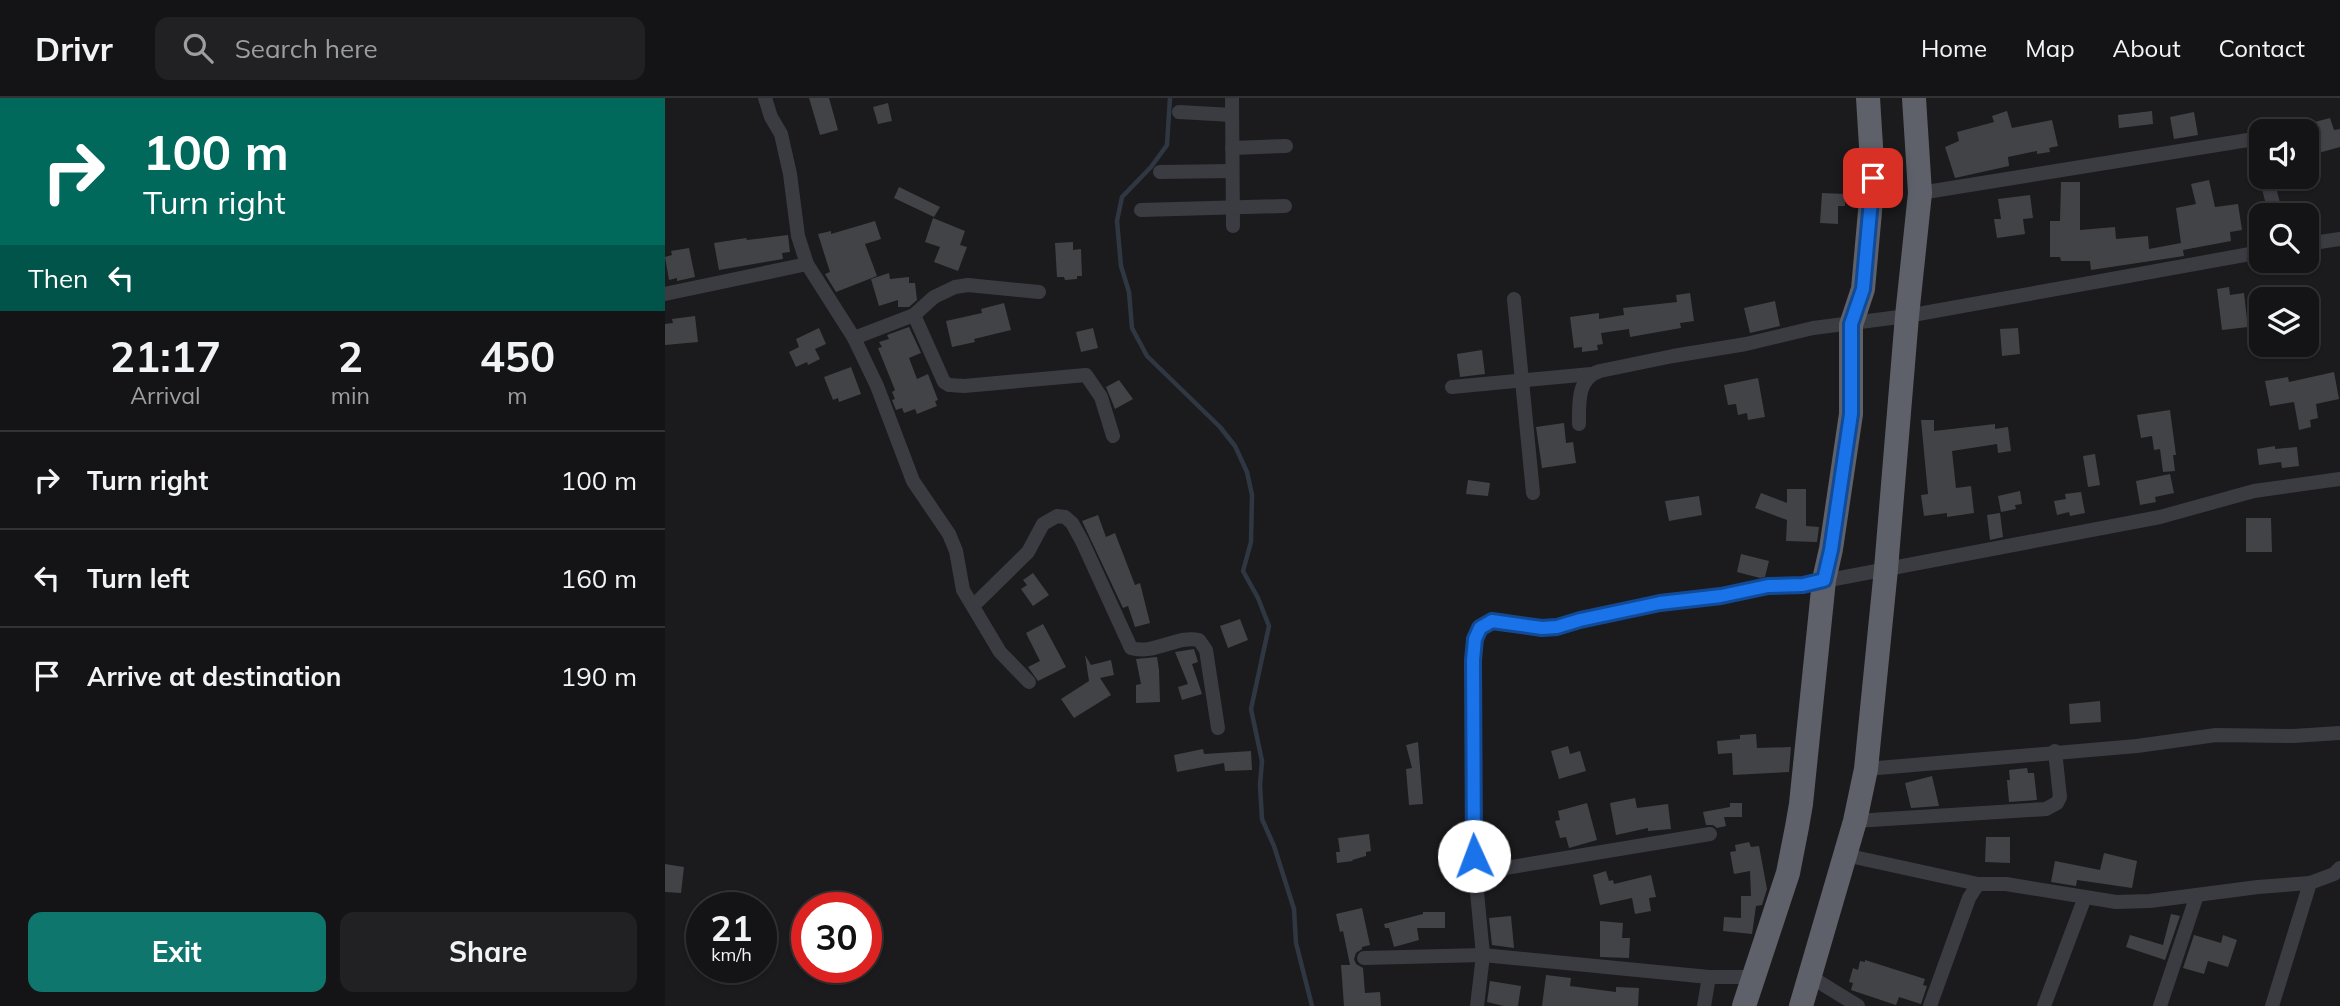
<!DOCTYPE html>
<style>
:root{--surface:#141416;--page:#212123;--text:#f1f3f6;--muted:#9d9ea1;--line:#333335;--accent:#0f766e}
body{margin:0;font-family:Mulish,sans-serif;background:var(--page);color:var(--text);height:100vh;display:flex;flex-direction:column;font-size:26px;white-space:nowrap}
*{box-sizing:border-box;margin:0}
p{font-size:23px;color:var(--muted)}
.icon{flex:none;width:38px;height:38px;fill:none;stroke:currentColor;stroke-width:2;stroke-linecap:round;stroke-linejoin:round}
.map{position:relative;flex:1;overflow:hidden}
.drawer{display:flex;flex-direction:column;background:var(--surface);width:665px}
.drawer>*{flex:none}
.banner{background:#00695c;color:#fff;overflow:hidden}
.tools{position:absolute;left:1584px;top:21px;display:grid;gap:14px}
.tools a{display:grid;place-items:center;width:70px;height:70px;border-radius:14px;background:var(--surface);box-shadow:0 2px 5px #0004,0 0 0 2px var(--line);font-size:35px}
.speed{position:absolute;left:21px;top:794px;display:flex;gap:14px;font-size:35px;font-weight:700;text-align:center}
.speed>*{display:grid;place-content:center;width:91px;height:91px;border-radius:50%;background:var(--surface);box-shadow:0 2px 5px #0004,0 0 0 2px var(--line);line-height:1}
.speed small{font-size:18px;font-weight:400}
.speed .limit{border:10px solid #d22;background:#fff;color:#111}
.pin{position:absolute;display:grid;place-items:center;width:60px;height:60px;color:#fff;margin:-30px;border-radius:14px;box-shadow:0 4px 10px #0006}
.me{position:absolute;width:77px;margin:-38px;rotate:358deg;stroke-linejoin:round;filter:drop-shadow(0 0 5px #0008)}
.turn{display:flex;align-items:center;gap:24px;height:147px;padding:0 28px;font-size:32px}
.turn .icon{width:91px;height:91px;stroke-width:2.5}
.turn b{display:block;font-size:49px;line-height:60px}
.then{display:flex;align-items:center;height:66px;padding:0 28px;background:#0003;gap:14px;font-size:26px}
.eta{display:flex;justify-content:space-evenly;align-items:center;height:119px;text-align:center}
.eta b{font-size:42px;font-weight:700;line-height:49px}
.action{display:flex;gap:14px;margin-top:auto;padding:14px 28px}
.action a{flex:1;height:80px;border-radius:14px;background:var(--accent);color:#fff;font-size:28px;font-weight:700;line-height:80px;text-align:center}
.action a+a{background:var(--page);color:var(--text)}
ul{padding:0;list-style:none}
li{display:flex;align-items:center;gap:21px;height:98px;padding:0 28px;border-top:2px solid var(--line)}
li div{flex:1}
li b{display:block;font-size:26px}
li em{font-style:normal}
header{display:flex;align-items:center;gap:42px;box-sizing:border-box;height:98px;padding:0 35px;background:var(--surface);border-bottom:2px solid var(--line)}
header strong{font-size:33px}
nav{display:flex;gap:38px;margin-inline-start:auto;font-size:24px}
.search{width:490px;height:63px;background:var(--page);display:flex;align-items:center;gap:18px;box-sizing:border-box;padding:0 24px;border-radius:14px;color:var(--muted);font-size:26px}
main{display:flex;flex:1;min-height:0}
.map>svg:first-child{display:block}
</style>
<header>
<strong>Drivr</strong>
<div class="search"><svg class="icon" aria-label="search" viewBox="0 0 24 24"><circle cx="10" cy="10" r="6"/><path d="M15 15l6 6"/></svg>Search here</div>
<nav><a>Home</a><a>Map</a><a>About</a><a>Contact</a></nav>
</header>
<main>
<section class="drawer">
<div class="banner">
<div class="turn"><svg class="icon" aria-label="right" viewBox="0 0 24 24"><path d="M7 20v-9h11M14 6l5 5-5 5"/></svg><div><b>100 m</b>Turn right</div></div>
<div class="then">Then<svg class="icon" aria-label="left" viewBox="0 0 24 24"><path d="M17 20v-9H6M10 6l-5 5 5 5"/></svg></div>
</div>
<div class="eta">
<div><b>21:17</b><p>Arrival</p></div>
<div><b>2</b><p>min</p></div>
<div><b>450</b><p>m</p></div>
</div>
<ul>
<li><svg class="icon" aria-label="right" viewBox="0 0 24 24"><path d="M7 20v-9h11M14 6l5 5-5 5"/></svg><div><b>Turn right</b></div><em>100 m</em></li>
<li><svg class="icon" aria-label="left" viewBox="0 0 24 24"><path d="M17 20v-9H6M10 6l-5 5 5 5"/></svg><div><b>Turn left</b></div><em>160 m</em></li>
<li><svg class="icon" aria-label="arrive" viewBox="0 0 24 24"><path d="M6 21V4h12l-3 4 3 4H6"/></svg><div><b>Arrive at destination</b></div><em>190 m</em></li>
</ul>
<div class="action"><a>Exit</a><a>Share</a></div>
</section>
<div class="map">
<svg width="1675" height="908" viewBox="0 0 1675 908">
<rect width="100%" height="100%" fill="#1b1b1d"/>
<g fill="none" stroke-linecap="round" stroke-linejoin="round">
<path stroke="#2f3842" stroke-width="4.5" d="M505,0L502,47L486,69L457,99L452,123L456,168L464,194L467,230L482,258L555,329L570,348L582,374L587,397L586,444L578,473L593,500L604,528L586,611L597,663L595,687L597,721L609,748L629,811L631,845L647,908"/>
</g>
<g fill="#424347">
<path d="M144,0H164L173,32L155,37Z"/>
<path d="M223,5L227,23L213,26L208,9Z"/>
<path d="M1342,13L1347,30L1387,22L1393,48L1384,50L1385,54L1372,56V53L1343,59L1344,68L1290,80L1280,49L1294,43L1292,34L1329,24L1327,18Z"/>
<path d="M1487,13L1488,26L1454,30L1453,17Z"/>
<path d="M1529,14L1533,37L1509,41L1505,19Z"/>
<path d="M1665,20L1669,32L1675,31V49L1646,57L1642,41V26Z"/>
<path d="M1544,82L1550,109L1573,106L1577,132L1565,134L1566,143L1518,152L1519,158L1426,172L1425,163H1396L1395,159H1385V123H1395L1396,84H1415V132L1450,129L1451,141L1483,138L1484,151L1516,145L1511,110L1531,106L1526,86Z"/>
<path d="M234,89L275,109L269,119L229,100Z"/>
<path d="M1157,95L1180,96V108H1173V126L1155,125Z"/>
<path d="M1365,97L1368,120L1358,121L1360,136L1332,140L1329,121H1336L1333,101Z"/>
<path d="M268,120L300,133L295,147L302,149L293,173L269,164L275,149L260,144Z"/>
<path d="M210,123L216,141L200,146L212,178L171,194L160,176L165,174L153,136L166,133V136Z"/>
<path d="M123,137L125,154L117,155L118,161L54,172L49,145L81,140L82,142Z"/>
<path d="M408,144V152L416,151L417,178H412V181L400,182L399,179H392L390,145Z"/>
<path d="M24,150L30,179L12,183V180L4,182L0,159L7,157L6,153Z"/>
<path d="M224,175L225,181L244,179V185H250L252,202L244,209H233V202L214,208L206,181Z"/>
<path d="M1564,189L1565,197L1579,195L1583,229L1557,232L1552,191Z"/>
<path d="M1025,195L1029,223L1015,225L1016,230L965,239L964,231L936,235L938,246L932,247L933,252L917,254V249L909,250L905,219L934,215V221L959,217L958,210L1012,204L1011,197Z"/>
<path d="M1110,203L1115,228L1085,235L1079,210Z"/>
<path d="M339,205L346,232L309,241L310,244L287,249L281,223L317,215L316,211Z"/>
<path d="M30,218L33,244L0,247V226L8,225L7,221Z"/>
<path d="M244,229L256,255L244,260L252,281L263,276L273,302L270,303L272,308L252,316L250,311L239,315L237,310L231,312L227,302L230,301L227,294L230,292L213,250L217,249L214,244L224,241L222,237Z"/>
<path d="M154,230L161,246L150,251L155,261L143,267L142,264L131,269L124,254L134,249L131,241Z"/>
<path d="M428,230L433,250L416,254L411,234Z"/>
<path d="M1353,230L1355,256L1337,258L1335,231Z"/>
<path d="M817,252L820,276L795,279L792,256Z"/>
<path d="M186,269L196,296L174,304L173,300L168,302L159,279Z"/>
<path d="M1669,274L1674,301L1651,306L1653,320L1645,322L1646,329L1634,332L1629,304L1605,308L1600,283L1623,279L1624,284Z"/>
<path d="M1093,280L1100,319L1083,322L1082,315L1073,317L1071,306L1063,307L1059,287Z"/>
<path d="M454,282L468,301L450,311L441,289Z"/>
<path d="M1505,312L1511,357H1508L1510,373L1498,374L1495,351L1489,352L1487,338L1476,340L1472,317Z"/>
<path d="M1256,322H1269V333L1330,326V331L1343,329L1346,353L1333,355L1332,346L1287,353L1291,390L1306,388L1309,415L1282,419V415L1259,418L1256,397L1263,396Z"/>
<path d="M899,325L901,345L908,344L911,365L877,370L871,329Z"/>
<path d="M1610,348V351L1632,349L1634,368L1617,370L1616,364L1594,367L1592,351Z"/>
<path d="M1430,356L1435,387L1423,389L1418,358Z"/>
<path d="M1505,376L1509,395L1490,399L1491,404L1475,407L1471,383Z"/>
<path d="M803,382L825,385L823,398L801,396Z"/>
<path d="M1122,391H1141V428L1154,429L1152,444L1121,443L1122,422L1090,410L1096,395L1122,405Z"/>
<path d="M1355,393L1357,406L1350,407L1351,411L1336,414L1333,398Z"/>
<path d="M1416,394L1420,415L1405,418L1404,414L1392,417L1389,403L1401,401L1400,396Z"/>
<path d="M1034,398L1037,417L1004,423L1000,403Z"/>
<path d="M1335,415L1338,439L1325,442L1322,417Z"/>
<path d="M433,417L441,439L450,435L470,487L475,485L485,525L470,529L463,508L458,510L417,423Z"/>
<path d="M1581,420H1606L1607,454H1581Z"/>
<path d="M1076,456L1104,463L1100,479L1095,480L1072,474Z"/>
<path d="M368,475L384,497L368,508L356,491L362,487L358,482Z"/>
<path d="M575,521L583,542L563,550L555,528Z"/>
<path d="M378,526L401,569L373,583L363,569L375,563L361,535Z"/>
<path d="M529,551L533,564L527,566L537,596L517,602L513,589L523,586L510,554Z"/>
<path d="M420,557L426,567L446,562L449,577L435,580L446,597L409,620L396,601L424,583Z"/>
<path d="M492,559L494,572L495,604L471,605V587L476,586L471,561Z"/>
<path d="M1435,603L1436,624L1405,626L1404,606Z"/>
<path d="M1091,636L1092,650L1126,649L1124,674L1068,677L1067,655L1053,656L1052,643L1075,641V637Z"/>
<path d="M753,644L758,706L744,707L741,671L747,670L741,647Z"/>
<path d="M903,648L905,656L915,653L921,673L894,681L886,653Z"/>
<path d="M538,651L539,656L586,653L587,672L560,673L559,665L512,674L509,657Z"/>
<path d="M1362,670L1363,675H1369L1372,702L1344,704L1342,682H1345L1344,672Z"/>
<path d="M1267,678L1274,708L1246,710L1240,685Z"/>
<path d="M970,700L972,710L1003,706L1006,731L983,733V730L951,737L945,705Z"/>
<path d="M922,705L932,742L904,750L901,739L895,740L890,723L895,722L893,713Z"/>
<path d="M1065,705H1077V719H1059L1061,728L1052,730L1048,727H1041L1038,714L1065,709Z"/>
<path d="M704,736L706,753L701,754V758L687,762L688,763L672,765L671,754H675L673,740Z"/>
<path d="M1321,739H1345V765L1320,764Z"/>
<path d="M1084,744L1086,749L1094,748L1102,791L1097,807L1091,808L1087,836L1058,833L1059,819L1076,820V798H1086L1085,773L1069,776L1065,754L1071,753L1070,747Z"/>
<path d="M1439,755L1472,763L1467,790L1412,782L1411,788L1386,784L1390,763L1435,772Z"/>
<path d="M0,766L19,769L16,795L0,794Z"/>
<path d="M941,773L944,783L948,782L949,786L986,777L991,799L984,800L986,813L970,816L967,800L935,807L928,777Z"/>
<path d="M697,810L705,847L697,849V851L691,855L689,861L691,866L698,870L700,895L715,894L716,908H679L676,867H685L678,833L675,834L671,816Z"/>
<path d="M758,814H780V830H752L754,842L729,849L724,830H720L719,826L758,816Z"/>
<path d="M1506,816L1515,818L1500,862L1461,849L1465,837L1498,847Z"/>
<path d="M846,818L849,850L827,847L824,820Z"/>
<path d="M935,823L958,825L957,840H965L964,860L935,859Z"/>
<path d="M1529,837L1556,845L1558,837L1572,842L1563,869L1543,863L1539,876L1518,870Z"/>
<path d="M1200,862L1260,881L1258,887L1262,888L1256,906L1234,899L1231,907L1186,892L1188,885L1184,884L1188,870L1193,872L1195,863L1200,864Z"/>
<path d="M881,877L906,880L905,888L951,894V889L974,890L973,908H877Z"/>
<path d="M825,883L856,888L853,908H839L822,904Z"/>
</g>
<g fill="none" stroke-linecap="round" stroke-linejoin="round">
<g stroke="#3b3c42" stroke-width="14">
<path d="M100,0L106,19L116,36L125,76L133,138L142,166L189,240L212,288L248,383L284,436L291,453L298,492L335,554L364,584"/>
<path d="M567,0L568,128"/>
<path d="M514,14L567,17"/>
<path d="M567,50L621,48"/>
<path d="M495,74L567,73"/>
<path d="M1601,79L1611,117"/>
<path d="M1255,95L1583,42L1592,47L1596,58"/>
<path d="M476,112L620,108"/>
<path d="M1642,146L1675,141"/>
<path d="M0,196L142,166"/>
<path d="M849,201L868,395"/>
<path d="M249,217L279,284L284,287L299,288L421,277L436,299L448,338"/>
<path d="M189,240L249,217L269,199L290,189L303,187L374,194"/>
<path d="M787,289L926,276"/>
<path d="M914,326C914,305 912,280 935,273L1008,258L1081,246L1148,230L1242,218L1596,154"/>
<path d="M308,508L363,454L378,426L392,418L400,419L407,425L417,443L466,550C490,557 511,537 534,542L541,552L553,630"/>
<path d="M1201,671L1472,648L1551,637L1628,638L1675,635"/>
<path d="M1190,723L1381,711L1392,705L1395,699L1390,653"/>
<path d="M1180,757L1313,786H1341L1451,804L1485,803L1593,789L1645,785"/>
<path d="M810,775L1045,736"/>
<path d="M699,860L818,857L1044,879H1089"/>
<path d="M1146,879L1193,908"/>
<path d="M812,908L818,857L807,742L808,562L810,541L815,530L827,523L877,530L892,529L914,522L995,505L1056,498L1103,488L1138,487L1495,419L1589,393L1675,381"/>
<path d="M1039,908L1044,879"/>
<path d="M1265,908L1304,800L1313,786"/>
<path d="M1379,908L1420,799"/>
<path d="M1495,908L1532,797"/>
<path d="M1607,908L1645,785L1669,776L1675,770"/>
</g>
<g stroke="#5f616a" stroke-width="24">
<path d="M1079,908L1123,775L1132,729L1136,706L1159,482L1166,451L1186,316V227L1198,191L1208,80L1203,0"/>
<path d="M1136,908L1190,723L1201,671L1221,471L1242,218L1255,95L1249,0"/>
</g>
</g>
<g fill="none" stroke-linecap="round" stroke-linejoin="round">
<defs>
<path id="route" d="M809,758L808,562L810,541L815,530L827,523L877,530L892,529L915,522L995,505L1056,498L1103,488L1138,487L1159,482L1166,452L1186,316V226L1198,191L1208,80"/>
</defs>
<use href="#route" stroke="#114b97" stroke-width="18"/>
<use href="#route" stroke="#1a73e8" stroke-width="12"/>
</g>
</svg>
<div class="tools">
<a><svg class="icon" aria-label="sound" viewBox="0 0 24 24"><path d="M4 9h4l5-4v14l-5-4H4zM17 9q2 3 0 6"/></svg></a>
<a><svg class="icon" aria-label="search" viewBox="0 0 24 24"><circle cx="10" cy="10" r="6"/><path d="M15 15l6 6"/></svg></a>
<a><svg class="icon" aria-label="layers" viewBox="0 0 24 24"><path d="M12 4l9 5-9 5-9-5zM3 14l9 5 9-5"/></svg></a>
</div>
<div class="speed"><div>21<small>km/h</small></div><div class="limit">30</div></div>
<div class="pin" style="left:1208px;top:80px;background:#d93025"><svg class="icon" aria-label="arrive" viewBox="0 0 24 24"><path d="M6 21V4h12l-3 4 3 4H6"/></svg></div>
<svg class="me" style="left:809px;top:758px" viewBox="-20 -20 40 40"><circle r="19" fill="#fff"/><path d="M0-13L10 11 0 6-10 11z" fill="#1a73e8"/></svg>
</div>
</main>
